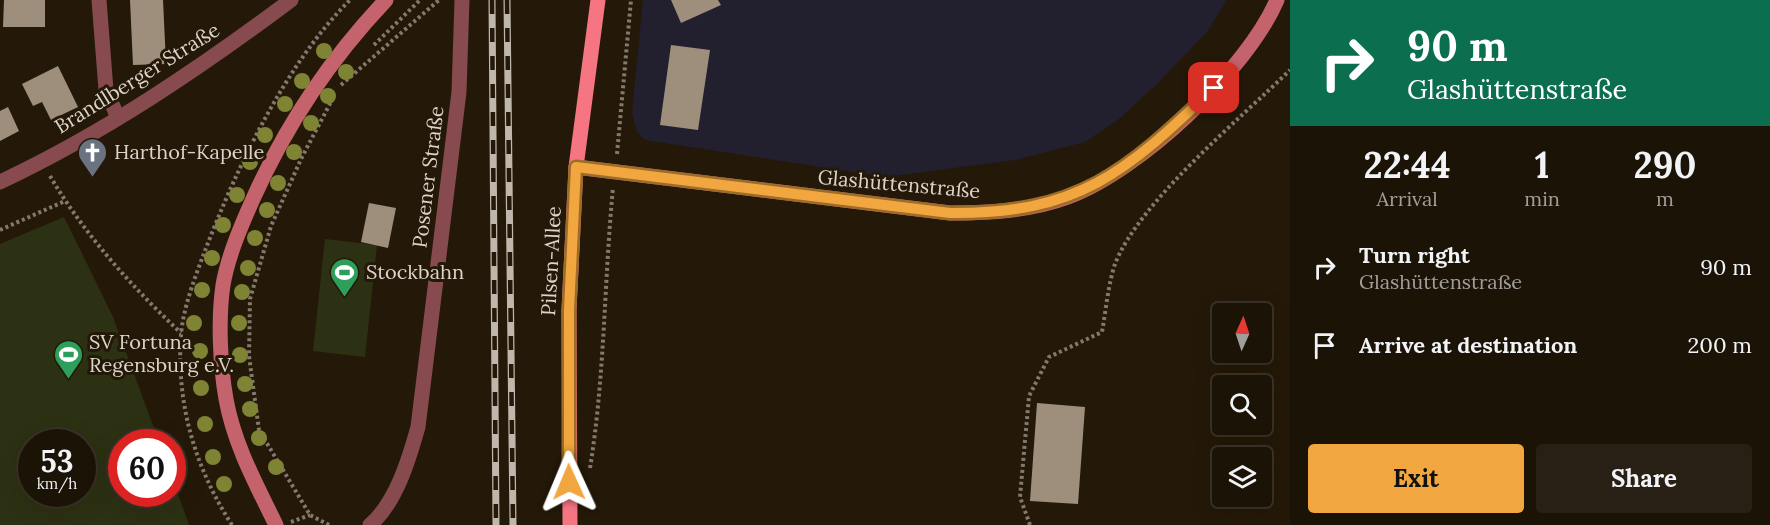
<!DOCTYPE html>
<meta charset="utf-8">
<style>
:root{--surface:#1b1306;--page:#282014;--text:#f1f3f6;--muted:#a09e9b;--line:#393228;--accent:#f1a63f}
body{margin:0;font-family:Lora,serif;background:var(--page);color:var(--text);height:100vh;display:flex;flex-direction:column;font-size:22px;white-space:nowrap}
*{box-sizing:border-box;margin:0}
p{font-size:20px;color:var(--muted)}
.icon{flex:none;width:33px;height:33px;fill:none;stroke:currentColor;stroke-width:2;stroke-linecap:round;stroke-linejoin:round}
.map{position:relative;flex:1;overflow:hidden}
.sheet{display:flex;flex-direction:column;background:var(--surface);width:480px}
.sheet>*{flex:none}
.top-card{background:#0b6e4f;color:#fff;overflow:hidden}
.needle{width:39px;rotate:3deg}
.buttons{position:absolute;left:1212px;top:303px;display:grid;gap:12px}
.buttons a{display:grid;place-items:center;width:60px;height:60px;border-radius:6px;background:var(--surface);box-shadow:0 6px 24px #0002,0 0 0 2px var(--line);font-size:30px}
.speed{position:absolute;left:18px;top:429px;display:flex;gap:12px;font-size:30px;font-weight:700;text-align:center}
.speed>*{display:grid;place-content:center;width:78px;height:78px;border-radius:50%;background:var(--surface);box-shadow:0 6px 24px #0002,0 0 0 2px var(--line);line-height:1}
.speed small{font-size:15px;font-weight:400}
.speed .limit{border:9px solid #d22;background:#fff;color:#111}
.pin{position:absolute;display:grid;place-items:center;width:51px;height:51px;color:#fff;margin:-26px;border-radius:12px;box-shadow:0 3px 9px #0006}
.me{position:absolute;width:66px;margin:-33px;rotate:359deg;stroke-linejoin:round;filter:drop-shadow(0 0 4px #0008)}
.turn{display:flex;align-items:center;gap:21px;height:126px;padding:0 18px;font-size:27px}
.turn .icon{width:78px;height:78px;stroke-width:2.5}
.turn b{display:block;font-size:42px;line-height:51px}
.eta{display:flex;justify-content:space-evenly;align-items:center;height:102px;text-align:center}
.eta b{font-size:36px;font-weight:800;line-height:42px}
.cta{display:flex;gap:12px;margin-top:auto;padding:12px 18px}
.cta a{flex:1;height:69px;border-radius:6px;background:var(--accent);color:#111;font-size:24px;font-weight:800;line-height:69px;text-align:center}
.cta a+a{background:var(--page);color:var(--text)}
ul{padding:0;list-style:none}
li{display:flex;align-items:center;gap:18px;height:78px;padding:0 18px}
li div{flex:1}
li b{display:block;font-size:22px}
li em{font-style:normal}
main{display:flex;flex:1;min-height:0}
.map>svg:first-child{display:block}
</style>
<main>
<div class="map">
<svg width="1290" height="525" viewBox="0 0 1290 525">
<rect width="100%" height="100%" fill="#241908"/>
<path fill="#221f2f" d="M643,0H1227L1207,32L1157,84L1119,119L1085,142L1015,160L885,177L645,140L637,132L632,113Z"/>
<g fill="#2d3113" fill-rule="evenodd">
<path d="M64,217L113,317L159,442H122V494H172L173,480L189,525H0V244ZM82,442V494H32V442Z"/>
<path d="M325,239L377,245L365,357L313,351Z"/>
</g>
<g fill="#9e8f7c">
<path d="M4,0H45V27H3Z"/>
<path d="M130,0H163L166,64L133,65Z"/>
<path d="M671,0H718L721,5L681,23Z"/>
<path d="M671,45L710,50L698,130L660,125Z"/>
<path d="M58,66L78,107L51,120L42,102L33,106L22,84Z"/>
<path d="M8,107L19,131L0,141V111Z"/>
<path d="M369,203L396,208L388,248L361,242Z"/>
<path d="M1037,403L1085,407L1078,504L1030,501Z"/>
</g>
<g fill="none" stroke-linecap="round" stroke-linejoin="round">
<g stroke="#83796c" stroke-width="4" stroke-dasharray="3 3" stroke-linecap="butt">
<path d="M374,45L420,0"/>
<path d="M341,85L439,0"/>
<path d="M617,154L631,0"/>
<path d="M50,176C84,234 132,287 181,333"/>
<path d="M0,230L65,201"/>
<path d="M590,468C605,376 604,281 613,188"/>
<path d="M291,522L310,515"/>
<path d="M232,525C195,468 176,403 181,335C183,309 194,280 203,256C235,171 285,64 350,0"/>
<path d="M329,525L310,515L259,430L249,356L250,299L271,226L302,157L333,98"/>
<path d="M1030,525L1020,497L1029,396L1049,357L1102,332C1106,310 1108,285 1115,264C1139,202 1241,118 1290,70"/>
</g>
<g stroke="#874a4f" stroke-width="15">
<path d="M99,0L106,90L118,118"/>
<path d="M0,182C104,133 199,69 291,0"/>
<path d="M370,525C396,503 409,459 418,427L459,92L462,0"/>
</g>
<g stroke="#c5636c" stroke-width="15">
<path d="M576,167L950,213C990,213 1030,211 1068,197C1139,171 1247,70 1277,0"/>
<path d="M276,525C256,484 234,444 226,399C220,365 218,319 223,285C228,256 241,226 253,199C286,125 330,59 386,0"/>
</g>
<path stroke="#f57583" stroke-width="15" d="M570,525L569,310L576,167L598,0"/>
<defs>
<g id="rail">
<path d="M492,0L496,525"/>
<path d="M507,0L513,525"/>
</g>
</defs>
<use href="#rail" stroke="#bfb7ac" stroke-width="7"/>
<use href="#rail" stroke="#241908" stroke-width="4.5" stroke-dasharray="14" stroke-linecap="butt"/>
</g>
<g fill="#7f8435">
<circle cx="324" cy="51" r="8"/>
<circle cx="346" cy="72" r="8"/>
<circle cx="302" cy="81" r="8"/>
<circle cx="328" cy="96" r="8"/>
<circle cx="285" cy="104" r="8"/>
<circle cx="311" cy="123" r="8"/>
<circle cx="265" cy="135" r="8"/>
<circle cx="294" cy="152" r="8"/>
<circle cx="250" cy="162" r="8"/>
<circle cx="278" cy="183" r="8"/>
<circle cx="237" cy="195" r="8"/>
<circle cx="267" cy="210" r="8"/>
<circle cx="223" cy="225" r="8"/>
<circle cx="255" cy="238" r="8"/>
<circle cx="212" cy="258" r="8"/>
<circle cx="248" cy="268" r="8"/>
<circle cx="202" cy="290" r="8"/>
<circle cx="242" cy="292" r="8"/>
<circle cx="194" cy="323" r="8"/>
<circle cx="239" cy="323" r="8"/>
<circle cx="200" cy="351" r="8"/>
<circle cx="240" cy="355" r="8"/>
<circle cx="245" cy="384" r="8"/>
<circle cx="201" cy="388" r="8"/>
<circle cx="250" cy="409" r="8"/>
<circle cx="205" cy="424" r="8"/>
<circle cx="259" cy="438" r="8"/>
<circle cx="213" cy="457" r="8"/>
<circle cx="276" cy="467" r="8"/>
<circle cx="224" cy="484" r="8"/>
</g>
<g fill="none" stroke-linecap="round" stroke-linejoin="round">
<defs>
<path id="route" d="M569,482V310L576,167L950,213C1079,214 1125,173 1214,88"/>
</defs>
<use href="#route" stroke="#9d6c29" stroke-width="15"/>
<use href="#route" stroke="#f1a63f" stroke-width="10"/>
</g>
<defs>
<symbol id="church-pin" viewBox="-11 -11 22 30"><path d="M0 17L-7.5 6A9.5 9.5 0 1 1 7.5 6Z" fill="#6b7280" stroke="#241908"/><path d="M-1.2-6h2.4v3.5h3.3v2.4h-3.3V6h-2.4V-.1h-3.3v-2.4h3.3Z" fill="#fff"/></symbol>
<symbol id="stadium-pin" viewBox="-11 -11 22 30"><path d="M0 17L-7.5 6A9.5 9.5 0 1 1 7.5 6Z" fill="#2e9e5b" stroke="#241908"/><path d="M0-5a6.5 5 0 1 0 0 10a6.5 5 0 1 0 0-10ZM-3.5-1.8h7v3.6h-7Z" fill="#fff"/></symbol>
</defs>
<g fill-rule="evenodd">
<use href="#church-pin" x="76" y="136" width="33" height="45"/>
<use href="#stadium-pin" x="328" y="256" width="33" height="45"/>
<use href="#stadium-pin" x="52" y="338" width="33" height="45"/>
</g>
<g text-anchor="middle" stroke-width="6" stroke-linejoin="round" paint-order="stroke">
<g font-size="20" fill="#dcd4ca" stroke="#241908">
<text transform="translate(137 78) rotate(-32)" y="7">Brandlberger Straße</text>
<text transform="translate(428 177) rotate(-83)" y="7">Posener Straße</text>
<text transform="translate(899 184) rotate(5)" y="7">Glashüttenstraße</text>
<text transform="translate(551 261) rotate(-87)" y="7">Pilsen-Allee</text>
</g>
<g font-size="20" fill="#dcd4ca" stroke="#241908" text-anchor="start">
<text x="114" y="159">Harthof-Kapelle</text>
<text x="366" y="279">Stockbahn</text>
<text x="89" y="349">SV Fortuna<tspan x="89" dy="23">Regensburg e.V.</tspan></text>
</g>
</g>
</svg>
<div class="buttons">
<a><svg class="needle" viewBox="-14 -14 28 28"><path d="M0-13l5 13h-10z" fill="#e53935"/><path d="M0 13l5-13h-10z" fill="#a09e9b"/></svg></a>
<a><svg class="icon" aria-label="search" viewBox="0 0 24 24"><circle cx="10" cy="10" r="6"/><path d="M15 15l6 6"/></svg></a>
<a><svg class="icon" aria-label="layers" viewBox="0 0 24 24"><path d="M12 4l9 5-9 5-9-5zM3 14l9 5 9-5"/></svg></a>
</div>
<div class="speed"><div>53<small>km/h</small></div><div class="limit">60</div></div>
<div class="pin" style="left:1214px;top:88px;background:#d93025"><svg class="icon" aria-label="arrive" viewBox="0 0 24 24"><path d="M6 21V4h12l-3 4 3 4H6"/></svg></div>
<svg class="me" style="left:569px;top:482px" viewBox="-20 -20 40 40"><path d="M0-17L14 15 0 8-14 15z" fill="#f1a63f" stroke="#fff" stroke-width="4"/></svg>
</div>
<section class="sheet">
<div class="top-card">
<div class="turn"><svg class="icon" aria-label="right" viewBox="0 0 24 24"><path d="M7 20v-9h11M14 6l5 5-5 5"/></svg><div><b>90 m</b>Glashüttenstraße</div></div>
</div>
<div class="eta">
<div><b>22:44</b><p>Arrival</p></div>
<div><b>1</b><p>min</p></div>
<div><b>290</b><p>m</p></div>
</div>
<ul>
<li><svg class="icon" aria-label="right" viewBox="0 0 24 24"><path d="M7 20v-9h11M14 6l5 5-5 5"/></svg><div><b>Turn right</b><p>Glashüttenstraße</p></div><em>90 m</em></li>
<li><svg class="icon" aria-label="arrive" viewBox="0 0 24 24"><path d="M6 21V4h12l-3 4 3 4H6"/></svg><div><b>Arrive at destination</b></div><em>200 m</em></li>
</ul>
<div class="cta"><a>Exit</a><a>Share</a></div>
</section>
</main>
